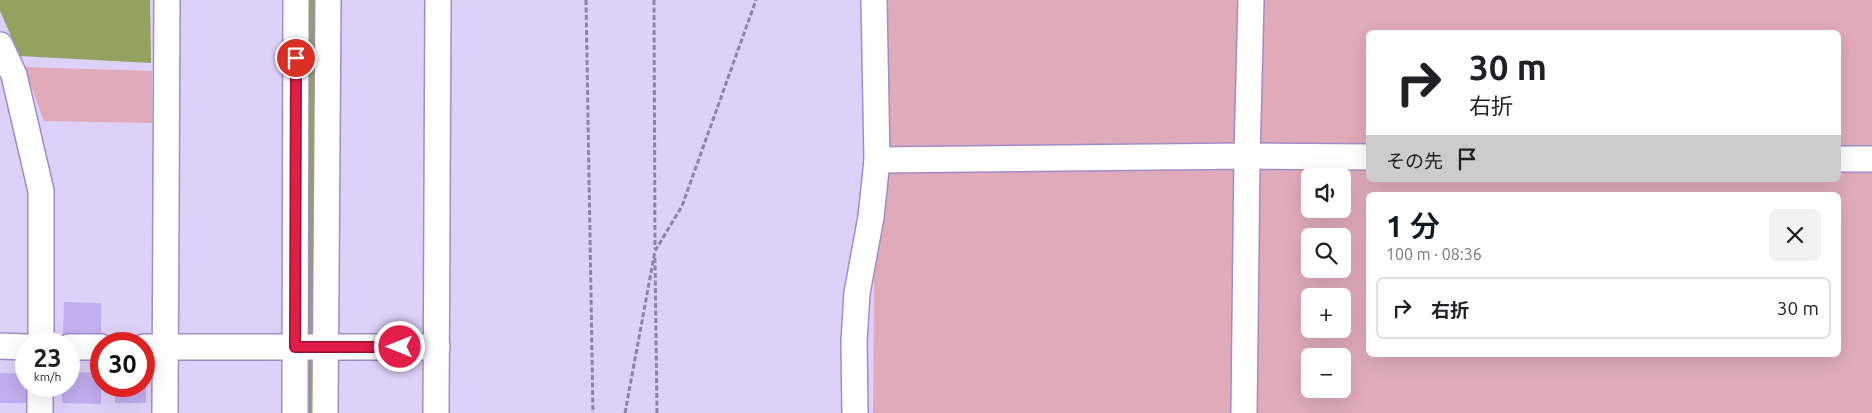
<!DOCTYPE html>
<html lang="ja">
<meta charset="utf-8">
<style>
:root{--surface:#fff;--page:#f2f2f2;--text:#202124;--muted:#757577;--line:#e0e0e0;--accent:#111827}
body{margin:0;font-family:Ubuntu,"Noto Sans JP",sans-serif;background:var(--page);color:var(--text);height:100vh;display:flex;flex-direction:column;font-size:19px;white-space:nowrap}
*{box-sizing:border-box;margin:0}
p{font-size:16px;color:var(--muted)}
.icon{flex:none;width:28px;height:28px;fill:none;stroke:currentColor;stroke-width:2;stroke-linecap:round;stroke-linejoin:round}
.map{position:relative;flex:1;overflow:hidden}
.details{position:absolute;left:1366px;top:192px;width:475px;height:165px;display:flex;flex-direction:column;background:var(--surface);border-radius:8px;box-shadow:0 5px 20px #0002}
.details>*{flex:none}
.hud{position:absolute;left:1366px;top:30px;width:475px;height:152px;border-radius:8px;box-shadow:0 5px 20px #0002;background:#fff;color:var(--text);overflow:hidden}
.buttons{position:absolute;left:1301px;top:168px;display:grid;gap:10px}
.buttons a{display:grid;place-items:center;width:50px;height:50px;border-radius:8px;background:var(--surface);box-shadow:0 5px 20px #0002;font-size:25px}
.speed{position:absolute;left:15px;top:332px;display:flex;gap:10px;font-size:25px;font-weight:700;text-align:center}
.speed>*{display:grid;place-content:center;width:65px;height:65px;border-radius:50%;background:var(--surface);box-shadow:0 5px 20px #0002;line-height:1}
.speed small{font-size:12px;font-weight:400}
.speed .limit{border:8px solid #d22;background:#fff;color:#111}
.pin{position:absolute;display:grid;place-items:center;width:42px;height:42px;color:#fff;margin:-21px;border:2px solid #fff;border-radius:50%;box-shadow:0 1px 5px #0007}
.me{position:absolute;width:55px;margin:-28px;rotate:270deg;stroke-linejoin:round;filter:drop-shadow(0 0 4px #0008)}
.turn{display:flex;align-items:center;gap:18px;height:105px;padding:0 20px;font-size:22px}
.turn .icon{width:65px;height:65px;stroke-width:2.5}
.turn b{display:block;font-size:35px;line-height:42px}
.then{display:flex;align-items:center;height:48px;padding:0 20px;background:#0003;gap:10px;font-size:19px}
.round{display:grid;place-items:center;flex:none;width:52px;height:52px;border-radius:8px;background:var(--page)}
.overview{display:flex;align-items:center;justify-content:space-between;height:85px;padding:0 20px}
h1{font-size:30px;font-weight:600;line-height:38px;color:var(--accent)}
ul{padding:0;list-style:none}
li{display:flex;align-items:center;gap:15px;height:62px;margin:0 10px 8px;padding:0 10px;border:2px solid var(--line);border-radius:8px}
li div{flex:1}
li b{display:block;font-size:19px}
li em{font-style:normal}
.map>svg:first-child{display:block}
</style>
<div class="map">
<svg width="1872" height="413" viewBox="0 0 1872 413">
<rect width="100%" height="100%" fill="#ded1f9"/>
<g fill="#e0aaba" fill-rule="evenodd">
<path d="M876,0H1872V413H873ZM1369,32H1839V180H1369ZM1310,176H1342V209H1310ZM1369,195H1839V355H1369ZM1310,236H1342V269H1310ZM1310,296H1342V329H1310ZM1310,356H1342V389H1310Z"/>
<path d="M24,67L152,71V123L44,121Z"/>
</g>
<path fill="#93a25f" d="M0,0H150L151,63L20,56L0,11Z"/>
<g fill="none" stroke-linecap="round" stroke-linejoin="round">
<path stroke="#93a25f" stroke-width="8" d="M309,413L311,0"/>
</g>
<g fill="#c2adee">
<path d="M64,302L101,303V336L63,335Z"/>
<path d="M69,372L101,373V404L62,403V386H69Z"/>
<path d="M0,373L26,374V386H30V403H0Z"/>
<path d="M144,374H146V403H115V386H144Z"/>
</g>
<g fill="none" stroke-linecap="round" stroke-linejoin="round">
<defs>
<g id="minor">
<path d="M0,45L14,75L41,191V344"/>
<path d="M1839,159H1872"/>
<path d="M877,160L1247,156L1369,157"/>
<path d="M0,346L26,347"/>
<path d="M69,347H101"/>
<path d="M144,347H437"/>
<path d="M40,413V386"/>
<path d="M165,413L167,0"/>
<path d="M295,413L296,0"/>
<path d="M325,413L328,0"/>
<path d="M436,413L438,0"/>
<path d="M855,413L854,342L857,293L871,217L877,160L874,0"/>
<path d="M1244,413L1247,156L1251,0"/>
</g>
</defs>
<use href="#minor" stroke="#a18ccb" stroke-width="28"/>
<g stroke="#8e83a4" stroke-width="3" stroke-dasharray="5 2.5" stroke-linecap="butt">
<path d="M586,0L593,413"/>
<path d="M654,0L655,249"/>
<path d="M655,258L657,413"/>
<path d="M625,413L655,251L682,206L756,0"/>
</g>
<use href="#minor" stroke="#fff" stroke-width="25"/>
</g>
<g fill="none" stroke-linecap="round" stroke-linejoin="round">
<defs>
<path id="route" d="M296,58L295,347H400"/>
</defs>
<use href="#route" stroke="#92132f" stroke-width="12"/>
<use href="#route" stroke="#e11d48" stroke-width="9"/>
</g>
</svg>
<div class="buttons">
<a><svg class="icon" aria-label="sound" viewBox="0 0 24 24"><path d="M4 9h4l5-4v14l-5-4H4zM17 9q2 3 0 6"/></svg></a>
<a><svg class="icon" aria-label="search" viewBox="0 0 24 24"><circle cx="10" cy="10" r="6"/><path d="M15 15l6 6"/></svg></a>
<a>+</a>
<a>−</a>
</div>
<div class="speed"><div>23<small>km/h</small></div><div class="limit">30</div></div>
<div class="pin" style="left:296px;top:58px;background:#d93025"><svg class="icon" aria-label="arrive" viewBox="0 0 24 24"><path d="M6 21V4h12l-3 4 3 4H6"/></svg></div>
<svg class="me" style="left:400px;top:347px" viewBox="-20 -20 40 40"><circle r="17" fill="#e11d48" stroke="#fff" stroke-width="3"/><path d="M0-11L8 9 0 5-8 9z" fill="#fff"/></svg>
<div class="hud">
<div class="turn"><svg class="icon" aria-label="right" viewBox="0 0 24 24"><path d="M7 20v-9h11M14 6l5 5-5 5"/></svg><div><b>30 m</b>右折</div></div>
<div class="then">その先<svg class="icon" aria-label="arrive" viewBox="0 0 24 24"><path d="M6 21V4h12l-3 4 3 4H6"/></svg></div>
</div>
<section class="details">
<div class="overview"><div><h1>1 分</h1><p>100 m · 08:36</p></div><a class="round"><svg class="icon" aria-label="close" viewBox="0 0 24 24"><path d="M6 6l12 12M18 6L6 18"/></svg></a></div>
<ul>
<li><svg class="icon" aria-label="right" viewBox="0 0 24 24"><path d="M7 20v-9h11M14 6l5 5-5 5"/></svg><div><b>右折</b></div><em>30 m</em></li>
</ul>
</section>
</div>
